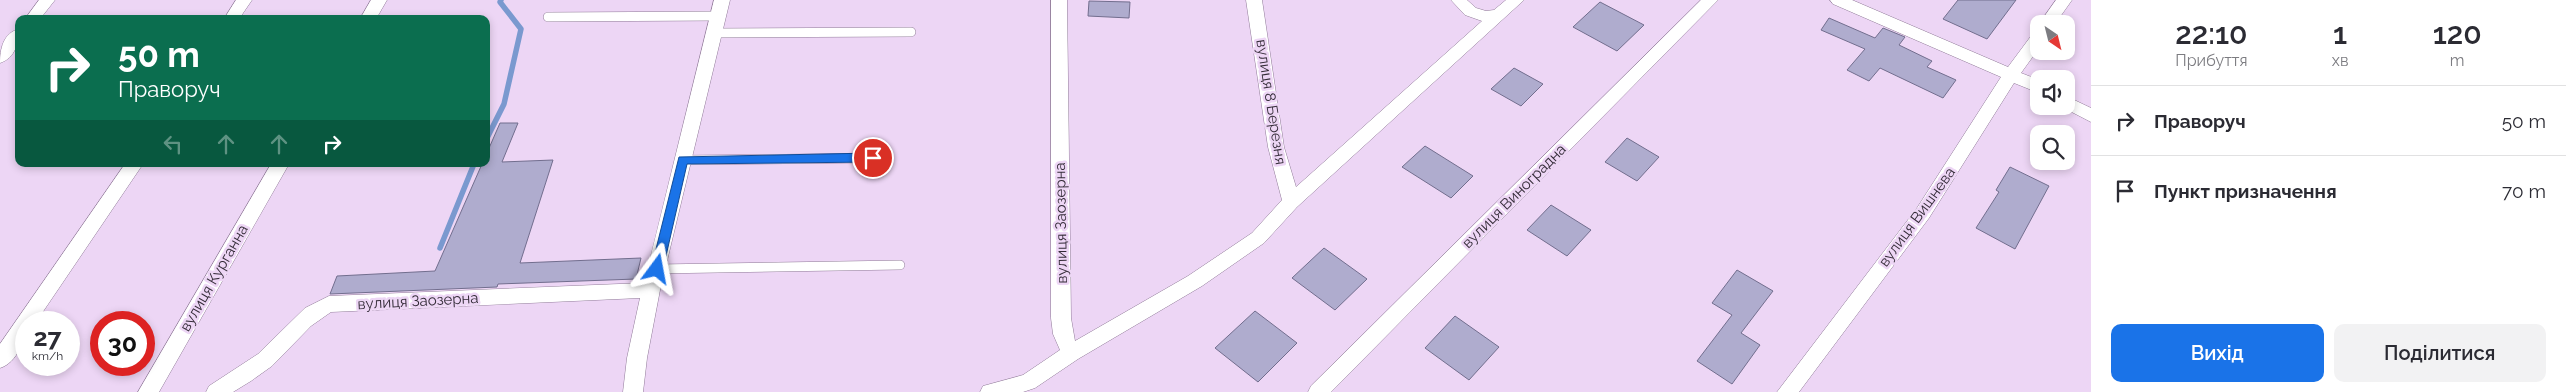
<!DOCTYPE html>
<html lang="uk">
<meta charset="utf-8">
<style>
:root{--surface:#fff;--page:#f2f2f3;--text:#2b2b33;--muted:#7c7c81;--line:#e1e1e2;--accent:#1a73e8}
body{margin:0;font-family:Raleway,sans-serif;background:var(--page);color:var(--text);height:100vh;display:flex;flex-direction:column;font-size:19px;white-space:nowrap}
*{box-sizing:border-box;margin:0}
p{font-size:16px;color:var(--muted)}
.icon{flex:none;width:28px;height:28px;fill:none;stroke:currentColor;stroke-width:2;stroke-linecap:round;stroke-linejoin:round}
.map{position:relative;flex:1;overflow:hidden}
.panel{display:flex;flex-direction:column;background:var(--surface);width:475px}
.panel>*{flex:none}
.banner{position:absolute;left:15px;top:15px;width:475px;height:152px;border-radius:10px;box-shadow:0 2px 8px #0003;background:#0b6e4f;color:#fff;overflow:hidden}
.needle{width:32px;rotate:145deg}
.tools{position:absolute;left:2030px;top:15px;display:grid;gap:10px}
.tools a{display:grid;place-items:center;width:45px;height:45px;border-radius:10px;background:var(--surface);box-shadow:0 2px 8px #0003;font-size:25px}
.speed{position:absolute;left:15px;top:311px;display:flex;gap:10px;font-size:25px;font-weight:700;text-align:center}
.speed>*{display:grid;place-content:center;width:65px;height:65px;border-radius:50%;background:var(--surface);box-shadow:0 2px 8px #0003;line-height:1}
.speed small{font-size:12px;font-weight:400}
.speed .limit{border:8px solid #d22;background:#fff;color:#111}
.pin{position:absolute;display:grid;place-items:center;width:42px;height:42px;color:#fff;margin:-21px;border:2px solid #fff;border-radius:50%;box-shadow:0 1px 5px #0007}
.me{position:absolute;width:55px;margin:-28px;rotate:13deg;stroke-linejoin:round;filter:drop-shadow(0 0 4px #0008)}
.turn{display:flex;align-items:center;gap:18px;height:105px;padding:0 20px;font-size:22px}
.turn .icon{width:65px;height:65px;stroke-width:2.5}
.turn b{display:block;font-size:35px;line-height:42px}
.lanes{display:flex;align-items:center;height:48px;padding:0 20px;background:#0003;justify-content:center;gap:25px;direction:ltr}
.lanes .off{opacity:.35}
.eta{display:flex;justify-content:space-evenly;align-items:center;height:85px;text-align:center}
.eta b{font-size:30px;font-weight:600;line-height:35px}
.button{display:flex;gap:10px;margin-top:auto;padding:10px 20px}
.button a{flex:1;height:58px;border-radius:10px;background:var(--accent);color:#fff;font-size:20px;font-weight:600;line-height:58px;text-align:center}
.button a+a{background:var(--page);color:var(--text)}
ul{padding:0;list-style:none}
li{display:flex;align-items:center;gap:15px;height:70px;padding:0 20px;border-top:1px solid var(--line)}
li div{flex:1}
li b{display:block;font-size:19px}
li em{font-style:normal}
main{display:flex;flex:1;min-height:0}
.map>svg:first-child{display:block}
</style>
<main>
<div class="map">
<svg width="2091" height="392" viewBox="0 0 2091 392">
<rect width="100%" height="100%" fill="#edd6f5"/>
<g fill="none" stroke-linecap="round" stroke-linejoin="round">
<g stroke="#7a99cf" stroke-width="5.5">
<path d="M486,140L504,104L521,29L500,2L501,0"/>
<path d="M440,248L474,164"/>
</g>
</g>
<g fill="#afacce" stroke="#726e8e">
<path d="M1958,0H2016L1987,39L1943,19Z"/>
<path d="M1089,1L1130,2L1129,18L1088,16Z"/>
<path d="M1600,2L1644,25L1617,51L1573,27Z"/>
<path d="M1829,18L1875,38L1883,28L1905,37L1899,45L1932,61L1927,67L1956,80L1943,98L1880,68L1869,81L1847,70L1865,49L1821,30Z"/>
<path d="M1514,68L1543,84L1521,106L1491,89Z"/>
<path d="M500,123H518L502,162L553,160L520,263L641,258L636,279L498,284L497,287L330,294L337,276L435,271L482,164H486V155Z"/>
<path d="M1627,138L1659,157L1637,181L1605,162Z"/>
<path d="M1425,146L1473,176L1451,198L1402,167Z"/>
<path d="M2010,167L2049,186L2015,249L1976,228L1999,192L1996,190Z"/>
<path d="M1551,205L1591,230L1567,256L1527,230Z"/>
<path d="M1324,248L1367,279L1335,310L1292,278Z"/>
<path d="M1737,270L1773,291L1741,333L1760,345L1732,384L1697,361L1732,315L1712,303Z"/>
<path d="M1255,311L1297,343L1258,382L1215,348Z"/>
<path d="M1455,316L1499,347L1469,380L1425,348Z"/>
</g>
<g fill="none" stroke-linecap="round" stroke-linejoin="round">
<defs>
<g id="lane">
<path d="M548,17L718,16"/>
<path d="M714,33L911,32"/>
<path d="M683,160L873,158"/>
<path d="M657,269L900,265"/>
</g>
<g id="street">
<path d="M39,0H55L40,19H25Z"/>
<path d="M236,0H252L239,19H224Z"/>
<path d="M371,0H387L376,19H360Z"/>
<path d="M714,0H730L660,290L647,358L643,392H623L627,358L640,298L331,312L311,326L272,366L251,381L233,392H206L209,386L258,354L305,308L329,296L644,283Z"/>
<path d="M1051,0H1067L1071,318L1075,341L1188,276L1252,233L1282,200L1268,147L1246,0H1262L1284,147L1296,187L1482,21L1465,15L1451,0H1467L1476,8L1486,11L1494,10L1506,0H1524L1297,207L1264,243L1202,286L1078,359L1035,388L1023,392H980L983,386L1023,375L1060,350L1053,334L1051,318Z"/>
<path d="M1701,0H1718L1331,392H1308L1311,386Z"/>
<path d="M1830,0H1852L2008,67L2034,32L2039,31V48L2021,73L2039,80V93L2014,83L1929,218L1799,392H1777L1917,208L2001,77L1833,4Z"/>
<path d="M2056,0H2072L2055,24H2039Z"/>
<path d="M19,29C19,43 15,58 0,63C0,49 3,33 19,29Z"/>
<path d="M2066,96L2091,108V122L2060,106H2066Z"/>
<path d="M125,164H143L36,322H26C26,339 17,363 0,368V344Z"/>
<path d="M271,164H289L159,392H138Z"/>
</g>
</defs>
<use href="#lane" stroke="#907b98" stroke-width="10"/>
<use href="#street" stroke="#907b98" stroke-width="1"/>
<use href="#lane" stroke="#fff" stroke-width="9"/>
<use href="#street" fill="#fff" fill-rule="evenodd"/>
</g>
<path fill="#1a73e8" stroke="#114b97" d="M873,153L879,158L873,162L687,164L663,269L657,274L653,272L651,269L679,157Z"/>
<g text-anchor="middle" stroke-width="5" stroke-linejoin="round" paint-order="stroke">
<g font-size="15" fill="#332b37" stroke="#edd6f5">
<text transform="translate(1271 102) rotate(81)" y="5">вулиця 8 Березня</text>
<text transform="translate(1514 196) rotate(-45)" y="5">вулиця Виноградна</text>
<text transform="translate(1917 217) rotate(-54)" y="5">вулиця Вишнева</text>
<text transform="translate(1061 223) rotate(-91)" y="5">вулиця Заозерна</text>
<text transform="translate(214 278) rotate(-60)" y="5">вулиця Курганна</text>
<text transform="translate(418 301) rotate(-3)" y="5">вулиця Заозерна</text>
</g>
</g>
</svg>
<div class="tools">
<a><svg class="needle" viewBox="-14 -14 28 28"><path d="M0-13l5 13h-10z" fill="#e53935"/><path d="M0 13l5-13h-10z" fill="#7c7c81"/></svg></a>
<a><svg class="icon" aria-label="sound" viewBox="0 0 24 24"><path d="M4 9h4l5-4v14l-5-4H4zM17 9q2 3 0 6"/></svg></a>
<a><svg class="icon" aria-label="search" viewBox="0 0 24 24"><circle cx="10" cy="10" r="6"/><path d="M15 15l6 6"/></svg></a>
</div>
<div class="speed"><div>27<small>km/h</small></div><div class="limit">30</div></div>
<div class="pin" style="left:873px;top:158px;background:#d93025"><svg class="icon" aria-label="arrive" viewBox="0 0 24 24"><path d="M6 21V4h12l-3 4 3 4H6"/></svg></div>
<svg class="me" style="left:657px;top:269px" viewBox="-20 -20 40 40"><path d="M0-17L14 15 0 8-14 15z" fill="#1a73e8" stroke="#fff" stroke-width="4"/></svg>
<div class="banner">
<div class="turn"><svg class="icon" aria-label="right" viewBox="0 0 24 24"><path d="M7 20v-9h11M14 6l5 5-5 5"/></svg><div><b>50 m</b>Праворуч</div></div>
<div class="lanes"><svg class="icon off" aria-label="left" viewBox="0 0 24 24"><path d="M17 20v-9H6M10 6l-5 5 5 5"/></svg><svg class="icon off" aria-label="ahead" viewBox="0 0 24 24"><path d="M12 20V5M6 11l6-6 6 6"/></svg><svg class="icon off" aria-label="ahead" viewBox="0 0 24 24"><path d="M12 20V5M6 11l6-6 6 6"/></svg><svg class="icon" aria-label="right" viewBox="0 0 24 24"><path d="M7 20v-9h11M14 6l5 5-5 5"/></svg></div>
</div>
</div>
<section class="panel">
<div class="eta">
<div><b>22:10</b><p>Прибуття</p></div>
<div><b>1</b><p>хв</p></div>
<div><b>120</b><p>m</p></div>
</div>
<ul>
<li><svg class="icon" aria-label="right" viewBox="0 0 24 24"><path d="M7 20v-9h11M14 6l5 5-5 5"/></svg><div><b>Праворуч</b></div><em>50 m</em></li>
<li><svg class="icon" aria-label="arrive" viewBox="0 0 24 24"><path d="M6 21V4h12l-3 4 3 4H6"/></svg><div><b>Пункт призначення</b></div><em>70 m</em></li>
</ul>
<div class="button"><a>Вихід</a><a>Поділитися</a></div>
</section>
</main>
